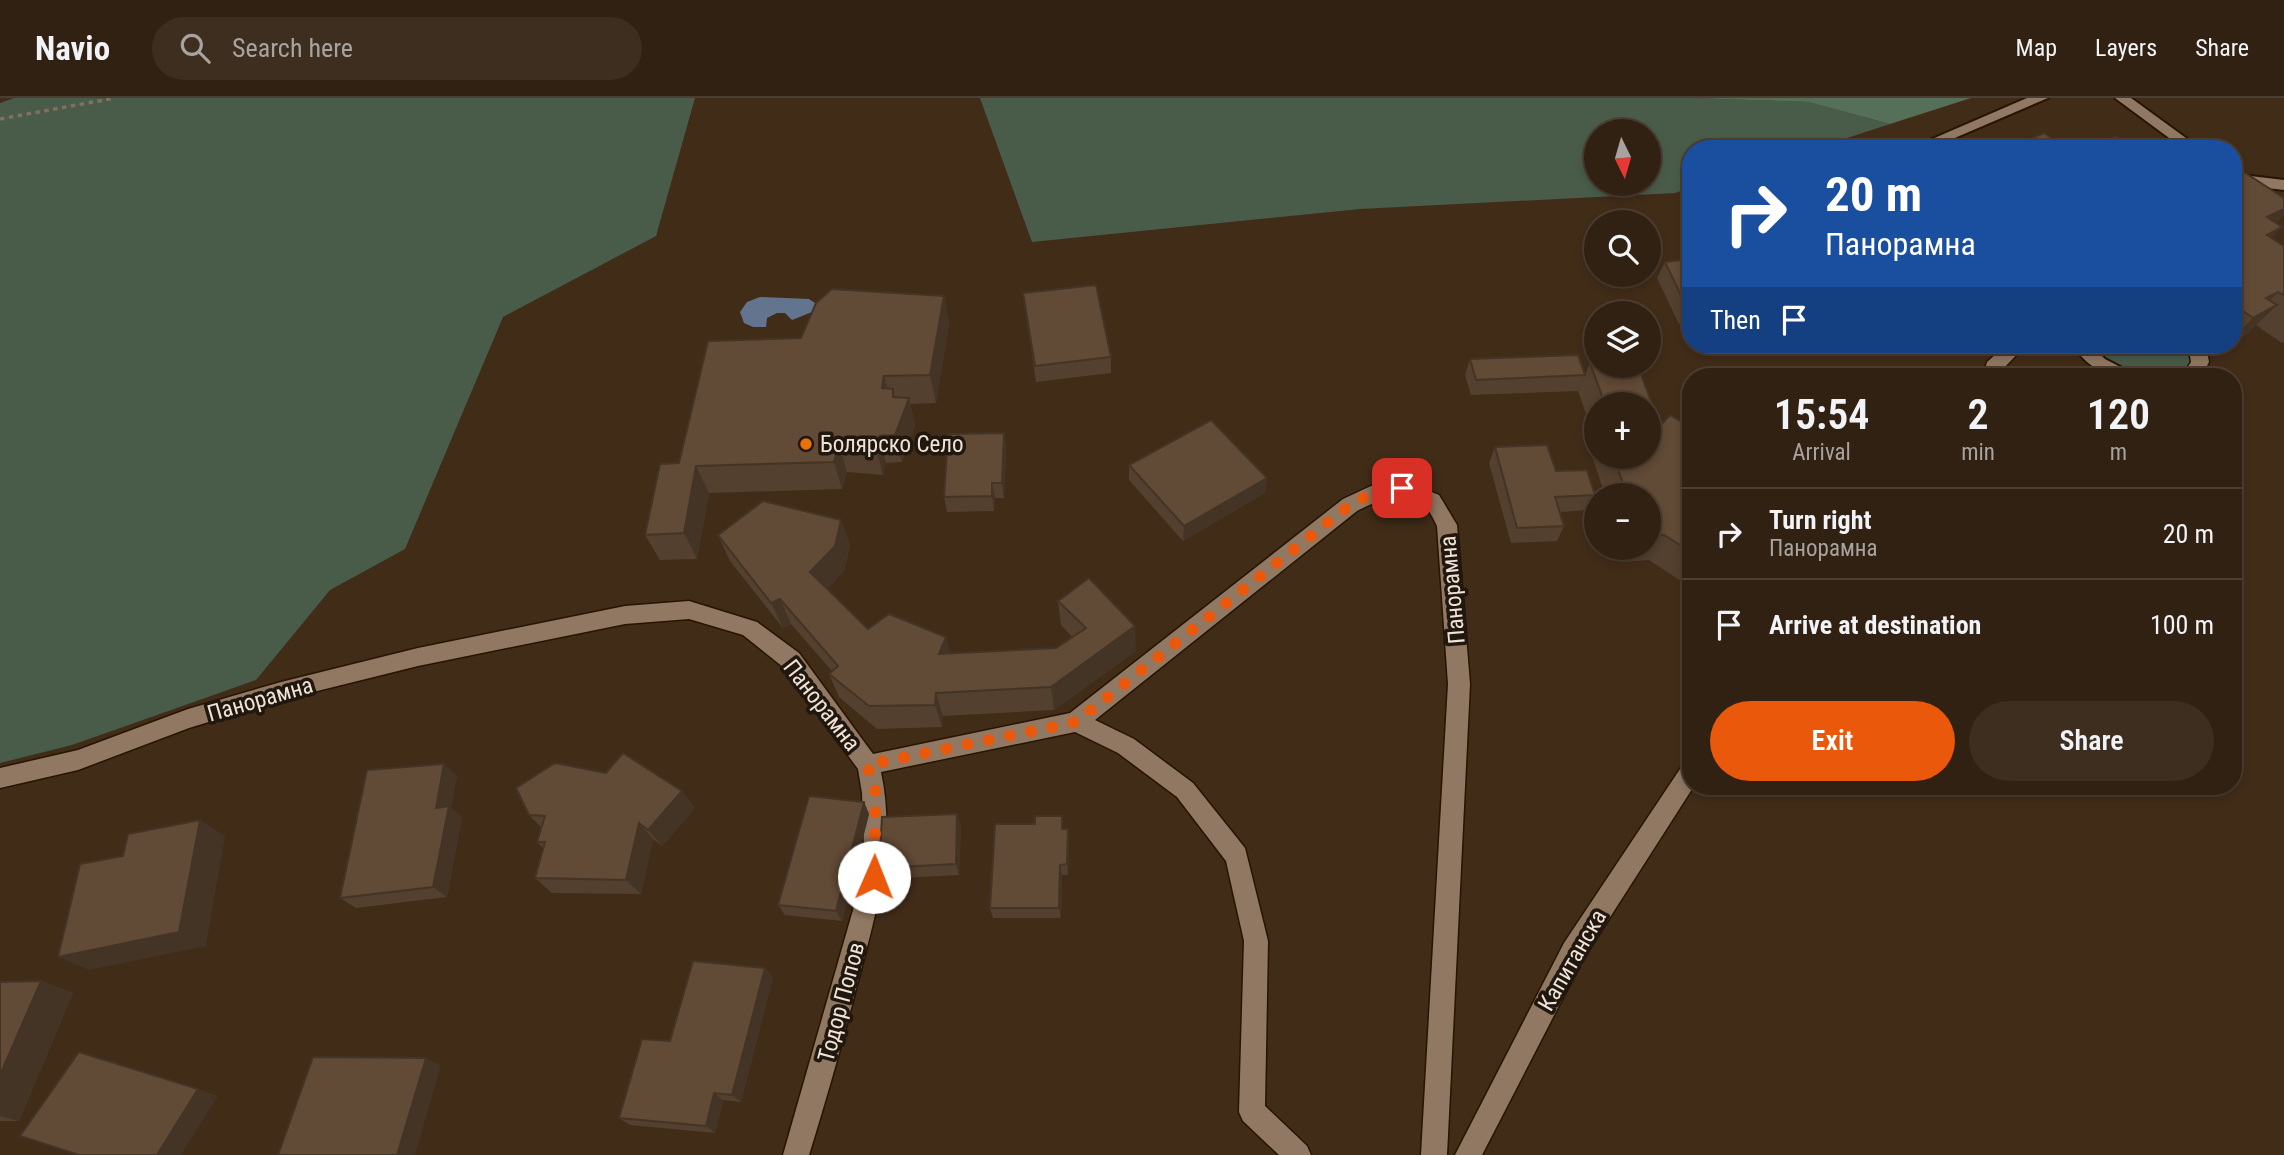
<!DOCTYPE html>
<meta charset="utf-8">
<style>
:root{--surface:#312112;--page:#3d2e20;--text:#f1f3f6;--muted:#a8a39f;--line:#4c3e32;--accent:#ea580c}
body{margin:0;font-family:"Roboto Condensed",sans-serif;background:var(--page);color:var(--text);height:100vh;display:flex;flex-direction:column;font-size:26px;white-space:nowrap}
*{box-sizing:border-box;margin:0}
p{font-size:23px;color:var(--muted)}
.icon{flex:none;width:38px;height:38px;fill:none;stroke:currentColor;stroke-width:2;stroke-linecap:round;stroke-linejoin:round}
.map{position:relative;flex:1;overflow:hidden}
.panel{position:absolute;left:1682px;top:270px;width:560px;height:427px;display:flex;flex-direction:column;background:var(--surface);border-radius:28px;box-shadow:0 4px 10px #0003,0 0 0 2px var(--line)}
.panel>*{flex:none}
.top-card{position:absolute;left:1682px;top:42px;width:560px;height:214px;border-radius:28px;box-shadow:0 4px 10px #0003,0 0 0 2px var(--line);background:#1a4fa0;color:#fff;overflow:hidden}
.needle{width:46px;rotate:175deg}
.tools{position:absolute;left:1584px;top:21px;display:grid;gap:14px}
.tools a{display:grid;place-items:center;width:77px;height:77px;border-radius:50%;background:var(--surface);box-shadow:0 4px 10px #0003,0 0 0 2px var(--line);font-size:35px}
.pin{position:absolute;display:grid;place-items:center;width:60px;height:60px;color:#fff;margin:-30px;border-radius:14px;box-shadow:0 4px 10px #0006}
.me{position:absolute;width:77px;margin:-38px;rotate:1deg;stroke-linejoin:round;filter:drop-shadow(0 0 5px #0008)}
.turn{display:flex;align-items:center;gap:24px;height:147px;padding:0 28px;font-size:32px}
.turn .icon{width:91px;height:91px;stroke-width:2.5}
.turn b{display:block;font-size:49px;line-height:60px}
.then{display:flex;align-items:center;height:66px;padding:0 28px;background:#0003;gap:14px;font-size:26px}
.eta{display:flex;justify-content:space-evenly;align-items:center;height:119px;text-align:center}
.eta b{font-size:42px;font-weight:600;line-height:49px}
.cta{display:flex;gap:14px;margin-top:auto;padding:14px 28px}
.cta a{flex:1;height:80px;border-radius:42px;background:var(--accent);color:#fff;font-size:28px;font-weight:600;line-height:80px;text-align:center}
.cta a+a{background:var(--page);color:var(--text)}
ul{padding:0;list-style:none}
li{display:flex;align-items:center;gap:21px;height:91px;padding:0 28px;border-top:2px solid var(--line)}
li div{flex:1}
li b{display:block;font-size:26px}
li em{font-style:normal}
header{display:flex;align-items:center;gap:42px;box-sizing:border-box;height:98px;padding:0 35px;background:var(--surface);border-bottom:2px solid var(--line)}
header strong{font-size:33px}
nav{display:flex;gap:38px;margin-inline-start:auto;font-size:24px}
.search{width:490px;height:63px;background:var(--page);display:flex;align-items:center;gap:18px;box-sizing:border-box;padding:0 24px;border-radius:38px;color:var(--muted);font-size:26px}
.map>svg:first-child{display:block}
</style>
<header>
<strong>Navio</strong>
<div class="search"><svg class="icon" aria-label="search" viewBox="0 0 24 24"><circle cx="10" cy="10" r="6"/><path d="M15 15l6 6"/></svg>Search here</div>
<nav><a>Map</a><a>Layers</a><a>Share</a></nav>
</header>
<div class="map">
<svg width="2284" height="1057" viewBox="0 0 2284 1057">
<rect width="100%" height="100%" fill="#412c18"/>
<g fill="#495c4a" fill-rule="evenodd">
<path d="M14,0H695L656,138L503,219L405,451L330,492L256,582L72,647L0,665V5Z"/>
<path d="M980,0H1692L1808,4L1890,26L1813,51H1690V90L1675,95L1360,111L1032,144ZM1596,33H1648V86H1596Z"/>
<path d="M2081,247H2197L2201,255L2195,276L2191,278H2124Z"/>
</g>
<path fill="#566f58" d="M1692,0H1971L1890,26L1808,4Z"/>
<path fill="#63748e" d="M760,199L809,201L815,205L812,214L792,222L785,215H777L767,220L766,229H753L744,225L740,214L747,204Z"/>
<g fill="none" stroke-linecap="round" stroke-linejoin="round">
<defs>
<g id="lane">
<path d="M2027,0H2048L1929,51H1909Z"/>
<path d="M2115,0H2131L2201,51H2184Z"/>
<path d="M2233,73L2242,77L2284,82V92L2233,86Z"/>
<path d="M2073,247H2091L2105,261L2130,274L2132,278C2107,279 2087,270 2073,247Z"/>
</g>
<g id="street">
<path d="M2006,247H2026L2002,272L2001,278H1983L1987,264Z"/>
<path d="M2188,247H2206L2209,264L2202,278H2182L2191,264Z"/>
<path d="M1402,382L1439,397L1457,427L1470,586L1447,1057H1421L1448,586L1437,428C1434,422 1430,413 1425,409C1405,391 1377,402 1357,413L1095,622L1134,641L1193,685L1245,750L1268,843L1265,1008L1307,1048L1311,1057H1279L1243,1023L1239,1014L1244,843L1226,763L1177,699L1118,655L1075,634L881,674C897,749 875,819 856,891C842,947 826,1002 809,1057H783L855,805L864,750L862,695L858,671L783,569L743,537L689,521L625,526L418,568L281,602L189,630L78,672L0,690V670L78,652L188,611L281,584L418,550L625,508L689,503L757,524L799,555L873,656L1070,615L1343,401L1371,388Z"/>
<path d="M1690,665V688H1694L1582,863L1482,1057H1455L1564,845L1682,668Z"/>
</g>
</defs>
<use href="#lane" stroke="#271402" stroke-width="4"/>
<use href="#street" stroke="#271402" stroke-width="3"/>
<path stroke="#82705f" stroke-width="3.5" stroke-dasharray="4.5 4.5" stroke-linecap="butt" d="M0,21L115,0"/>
<use href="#lane" fill="#917862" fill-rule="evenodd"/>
<use href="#street" fill="#917862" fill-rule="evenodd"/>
</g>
<g fill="#53402e" fill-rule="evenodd">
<path d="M2233,67L2284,116L2275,125L2272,140L2284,148V244L2282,245L2256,227L2247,236L2233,244Z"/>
<path d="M1690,161V232L1687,225L1679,226L1657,180L1665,164Z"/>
<path d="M1023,195L1111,259V275L1036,284Z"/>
<path d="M944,198L949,226L936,305L910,306L915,328L902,364L886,365L883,377L847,374L842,391L709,395L697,461L660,462L645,437L679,365L801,240Z"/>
<path d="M1470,261L1585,277L1578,293L1471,297L1465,277Z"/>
<path d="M1596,264V268H1638L1660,328L1670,317L1690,328V489L1649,462L1627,464L1622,450H1648V397H1605L1590,352L1595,341L1578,293L1590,265ZM1596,306H1648V359H1596Z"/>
<path d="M1004,335L1006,350L1004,400H995L994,413L947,414L944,399Z"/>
<path d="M1495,349L1556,373L1595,397L1588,412L1560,414L1564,428L1557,443L1511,445L1489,365Z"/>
<path d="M1129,367L1267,380L1265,395L1183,443L1129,382Z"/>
<path d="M841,422L850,448L844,473L827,491L868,531L946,539L950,556L1056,550L1072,539L1061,527L1058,503L1136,553L1054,612L943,618L942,629L877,631L839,599L829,576L832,573L791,526L783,530L730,463L718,437Z"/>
<path d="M457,678L451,710L462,719L447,799L356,810L340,800Z"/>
<path d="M682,693L695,710L662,748L653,741L641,796L552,795L535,780L543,750L537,744L541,729L529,717Z"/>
<path d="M864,704L869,716L842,823L785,817L778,807Z"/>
<path d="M957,716L961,727L959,777L884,781L879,770Z"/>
<path d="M1063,731H1068L1069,742L1068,777H1062L1061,820H993L990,810Z"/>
<path d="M765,870L773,879L741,1004L723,1002L715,1035L630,1027L619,1020L670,943Z"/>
<path d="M41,883L73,895L19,1023H0V884Z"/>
</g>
<g fill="#443426">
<path d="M2284,111V116L2265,135L2267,119Z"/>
<path d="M2282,129L2254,159L2267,137Z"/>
<path d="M2278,194L2252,220L2266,200Z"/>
<path d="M944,198L949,226L936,305L930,277Z"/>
<path d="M2277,207L2247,236L2233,244V240L2253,220Z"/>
<path d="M884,278L891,306L882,290Z"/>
<path d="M893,291L900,319L909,300L915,328L902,364L895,337L893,299Z"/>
<path d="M1004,335L1006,350L1004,400L1002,385Z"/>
<path d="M879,338L886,365L883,377L876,350Z"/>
<path d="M839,347L847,374L842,391L834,364Z"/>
<path d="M696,368L709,395L697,461L684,435Z"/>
<path d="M1267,380L1265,395L1183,443L1184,428Z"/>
<path d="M992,385L995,400L994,413L992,398Z"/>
<path d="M841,422L850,448L844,473L820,499L810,474Z"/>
<path d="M780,501L791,526L783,530L771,505Z"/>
<path d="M1135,528L1136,553L1054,612L1051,589Z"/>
<path d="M946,539L952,563L939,556Z"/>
<path d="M936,595L943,618L942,629L935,607Z"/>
<path d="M444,666L457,678L451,710L462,719L447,799L433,789L436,710Z"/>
<path d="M682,693L695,710L662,748L648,732Z"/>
<path d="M864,704L869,716L842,823L836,813Z"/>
<path d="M957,716L961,727L959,777L956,766Z"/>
<path d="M200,722L225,738L206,848L89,872L58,859Z"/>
<path d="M639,725L653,741L641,796L626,782Z"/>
<path d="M1068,731L1069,742L1068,777L1067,766Z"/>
<path d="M1060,767L1062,777L1061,820L1059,810Z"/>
<path d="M765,870L773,879L741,1004L732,997Z"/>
<path d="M41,883L73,895L19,1023L0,1018V977Z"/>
<path d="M426,960L441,967L415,1057H397Z"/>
<path d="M198,991L218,998L181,1057H157Z"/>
<path d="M714,995L723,1002L715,1035L706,1028Z"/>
</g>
<g fill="#614a36" stroke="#443426" stroke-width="2">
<path d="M2044,35L2067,51H2021L2016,47Z"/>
<path d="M2116,38L2131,48L2148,41L2163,51H2101L2096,47Z"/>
<path d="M2233,67L2284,100V111L2267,119L2282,129L2267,137L2284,148V197L2278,194L2266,200L2277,207L2253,220L2233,206Z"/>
<path d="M1690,161V209L1687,210L1665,164Z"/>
<path d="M1096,187L1111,259L1035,268L1023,195Z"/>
<path d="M832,191L944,198L930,277L884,278L882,290L893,291V299L909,300L895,337L879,338L876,350L839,347L834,364L696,368L684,435L645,437L660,366L679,365L708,243L801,240L816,205Z"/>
<path d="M1578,257L1585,277L1476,282L1470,261Z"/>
<path d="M1596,264V268H1638L1660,328L1670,317L1690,328V453L1664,437L1648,438V397H1627L1614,359H1648V306H1605L1590,265Z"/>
<path d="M1794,270L1810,278H1788Z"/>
<path d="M1211,322L1267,380L1184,428L1129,367Z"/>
<path d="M1004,335L1002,385H992V398L944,399L948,336Z"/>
<path d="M1547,347L1556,373L1587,372L1595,397L1555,399L1564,428L1517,430L1495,349Z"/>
<path d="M763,403L841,422L835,448L810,474L868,531L889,516L946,539L939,556L1056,550L1086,530L1058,503L1089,480L1135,528L1051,589L936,595L935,607L869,608L829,576L838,568L780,501L771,505L718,437Z"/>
<path d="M623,655L682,693L648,732L639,725L626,782L535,780L545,744H537L545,718L529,717L516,690L555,665L606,675Z"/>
<path d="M444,666L436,710L449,708L433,789L340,800L367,672Z"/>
<path d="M809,698L864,704L836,813L778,807Z"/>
<path d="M957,716L956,766L879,770L882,719Z"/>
<path d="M1035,718H1062V731H1068L1067,766L1060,767L1059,810H990L995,726H1035Z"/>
<path d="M200,722L179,834L58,859L80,766L123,758L128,736Z"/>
<path d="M693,863L765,870L732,997L714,995L706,1028L619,1020L642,941L670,943Z"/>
<path d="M41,883L0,977V884Z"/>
<path d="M79,954L198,991L157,1057H79L20,1038Z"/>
<path d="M313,959L426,960L397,1057H278Z"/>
</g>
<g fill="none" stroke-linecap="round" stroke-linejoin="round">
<path stroke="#ea580c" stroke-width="12" stroke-dasharray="0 21.6" d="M874,779L876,695L867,667L1076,624L1350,407L1371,396L1402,390"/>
</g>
<circle fill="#e8710a" stroke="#20170e" stroke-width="2.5" cx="806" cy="346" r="7"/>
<g text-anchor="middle" stroke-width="7" stroke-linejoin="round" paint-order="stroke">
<g font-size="23" fill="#f0e2d6" stroke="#20170e" text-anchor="start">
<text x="820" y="354">Болярско Село</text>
</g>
<g font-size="23" fill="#f0e2d6" stroke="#20170e">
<text transform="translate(1452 492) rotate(-95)" y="8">Панорамна</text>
<text transform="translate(260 601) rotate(-16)" y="8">Панорамна</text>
<text transform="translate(822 607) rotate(52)" y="8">Панорамна</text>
<text transform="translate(1572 862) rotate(-60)" y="8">Капитанска</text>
<text transform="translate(841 904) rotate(-75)" y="8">Тодор Попов</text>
</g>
</g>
</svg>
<div class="tools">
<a><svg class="needle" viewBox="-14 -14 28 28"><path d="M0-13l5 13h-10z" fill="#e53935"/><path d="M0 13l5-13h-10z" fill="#a8a39f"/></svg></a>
<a><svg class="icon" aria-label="search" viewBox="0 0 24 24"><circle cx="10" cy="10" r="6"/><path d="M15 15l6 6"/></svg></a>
<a><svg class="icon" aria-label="layers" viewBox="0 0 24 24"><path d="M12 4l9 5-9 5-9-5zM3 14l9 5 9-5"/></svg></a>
<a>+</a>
<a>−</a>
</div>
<div class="pin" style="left:1402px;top:390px;background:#d93025"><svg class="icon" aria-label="arrive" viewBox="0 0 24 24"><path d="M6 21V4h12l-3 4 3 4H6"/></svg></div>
<svg class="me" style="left:874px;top:779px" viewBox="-20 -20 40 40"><circle r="19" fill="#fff"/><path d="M0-13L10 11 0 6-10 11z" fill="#ea580c"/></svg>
<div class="top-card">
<div class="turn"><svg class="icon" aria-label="right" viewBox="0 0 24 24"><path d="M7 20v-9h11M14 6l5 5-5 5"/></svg><div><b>20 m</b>Панорамна</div></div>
<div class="then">Then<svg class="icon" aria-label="arrive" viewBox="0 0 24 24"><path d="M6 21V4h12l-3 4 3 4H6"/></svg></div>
</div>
<section class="panel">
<div class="eta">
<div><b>15:54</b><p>Arrival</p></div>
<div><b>2</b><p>min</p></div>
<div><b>120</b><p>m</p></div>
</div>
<ul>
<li><svg class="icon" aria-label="right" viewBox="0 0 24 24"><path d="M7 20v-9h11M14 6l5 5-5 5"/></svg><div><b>Turn right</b><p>Панорамна</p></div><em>20 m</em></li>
<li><svg class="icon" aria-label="arrive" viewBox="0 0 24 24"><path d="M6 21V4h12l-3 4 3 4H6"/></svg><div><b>Arrive at destination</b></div><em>100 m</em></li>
</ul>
<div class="cta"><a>Exit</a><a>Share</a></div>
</section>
</div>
